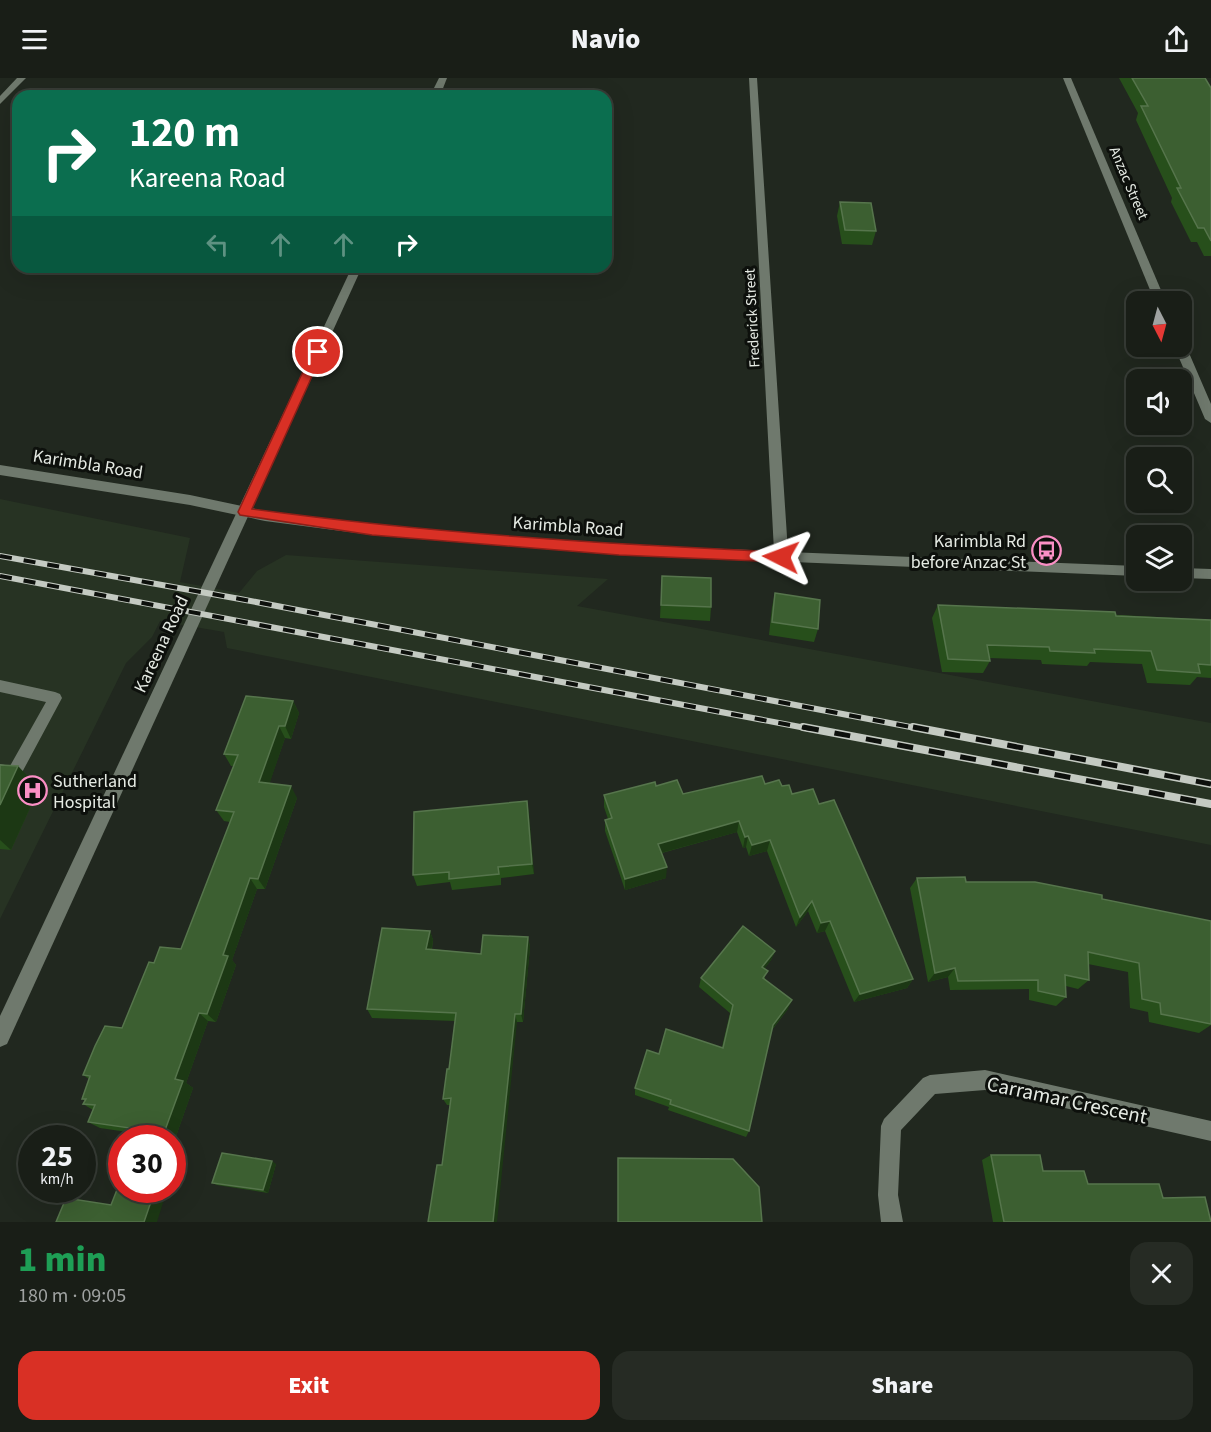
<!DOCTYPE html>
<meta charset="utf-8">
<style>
:root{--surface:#191e17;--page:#262b24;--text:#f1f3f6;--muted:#9fa2a1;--line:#373c36;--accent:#d93025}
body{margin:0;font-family:"Source Sans 3",sans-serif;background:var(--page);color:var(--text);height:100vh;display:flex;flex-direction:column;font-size:22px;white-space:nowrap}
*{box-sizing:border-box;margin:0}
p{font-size:20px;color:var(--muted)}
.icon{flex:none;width:33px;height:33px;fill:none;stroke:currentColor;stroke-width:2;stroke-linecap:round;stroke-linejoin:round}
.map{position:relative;height:1144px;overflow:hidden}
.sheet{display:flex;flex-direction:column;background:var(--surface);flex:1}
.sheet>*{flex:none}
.top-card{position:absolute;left:12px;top:12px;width:600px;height:183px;border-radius:18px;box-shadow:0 6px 24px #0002,0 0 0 2px var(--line);background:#0b6e4f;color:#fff;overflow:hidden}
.needle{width:39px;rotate:174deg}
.fabs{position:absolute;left:1126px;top:213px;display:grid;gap:12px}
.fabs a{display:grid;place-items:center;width:66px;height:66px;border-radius:12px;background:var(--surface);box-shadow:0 6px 24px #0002,0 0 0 2px var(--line);font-size:30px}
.speed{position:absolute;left:18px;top:1047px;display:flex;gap:12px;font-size:30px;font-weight:700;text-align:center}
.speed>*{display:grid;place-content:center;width:78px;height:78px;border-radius:50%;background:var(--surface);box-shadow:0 6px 24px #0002,0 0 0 2px var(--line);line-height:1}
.speed small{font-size:15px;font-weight:400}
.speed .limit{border:9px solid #d22;background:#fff;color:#111}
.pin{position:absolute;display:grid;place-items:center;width:51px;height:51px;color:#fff;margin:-26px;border:3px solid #fff;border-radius:50%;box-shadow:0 2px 6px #0007}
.me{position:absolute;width:66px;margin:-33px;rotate:273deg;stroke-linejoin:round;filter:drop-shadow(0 0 4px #0008)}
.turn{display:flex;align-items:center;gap:21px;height:126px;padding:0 18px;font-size:27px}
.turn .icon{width:78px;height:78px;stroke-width:2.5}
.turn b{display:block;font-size:42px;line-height:51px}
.lanes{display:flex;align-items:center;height:57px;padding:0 18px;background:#0003;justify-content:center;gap:30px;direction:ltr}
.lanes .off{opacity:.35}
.round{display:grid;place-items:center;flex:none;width:63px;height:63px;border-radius:18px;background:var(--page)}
.overview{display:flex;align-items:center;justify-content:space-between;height:102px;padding:0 18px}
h1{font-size:36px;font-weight:800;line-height:45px;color:#1e9e55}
.button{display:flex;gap:12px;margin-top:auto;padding:12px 18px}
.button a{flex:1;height:69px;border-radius:18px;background:var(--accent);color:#fff;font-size:24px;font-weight:800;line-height:69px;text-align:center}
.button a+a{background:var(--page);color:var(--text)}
header{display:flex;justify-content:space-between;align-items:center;height:78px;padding:0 18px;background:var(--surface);font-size:27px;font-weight:800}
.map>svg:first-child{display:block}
</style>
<header><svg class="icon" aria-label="menu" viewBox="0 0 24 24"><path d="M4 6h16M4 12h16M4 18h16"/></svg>Navio<svg class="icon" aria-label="share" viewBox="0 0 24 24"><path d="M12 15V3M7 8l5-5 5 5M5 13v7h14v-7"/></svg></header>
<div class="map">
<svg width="1211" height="1144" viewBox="0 0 1211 1144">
<rect width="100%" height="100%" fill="#21281f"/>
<path fill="#273323" d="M0,421L190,460L180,504L239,515L257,493L286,477L608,501L577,528L1211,645V767L227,570L224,554L160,543L152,559L126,585L0,841Z"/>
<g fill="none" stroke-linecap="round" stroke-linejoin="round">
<path fill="#6f796d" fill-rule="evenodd" d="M0,602L55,614L60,616L62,620L19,700L14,701L0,698V686L10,688L46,624L0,614Z"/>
<g fill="#6f796d" fill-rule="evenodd">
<path d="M17,0H26L0,26V18Z"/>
<path d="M749,0H757L788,474L1137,488V498L619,477L372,457L265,443L190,427L0,397V387L190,417L265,433L372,447L619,467L774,473Z"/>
<path d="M1063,0H1071L1166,224H1155Z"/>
<path d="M1182,265L1186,268L1211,326V345L1205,341L1174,268H1182Z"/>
<path d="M1182,490L1211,491V501L1182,500Z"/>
<path d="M985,992L1211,1043V1063L985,1012L935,1016L901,1052L898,1117L903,1144H881L878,1117L881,1048L884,1041L923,1000L930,997Z"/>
</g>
<g fill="#6f796d" fill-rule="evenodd">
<path d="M439,0H447L440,18H430Z"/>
<path d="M352,189H362L7,966L0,969V938Z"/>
</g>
<defs>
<g id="rail-far1">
<path d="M0,478L240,521L921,651"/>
<path d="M0,498L811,651"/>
</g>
<g id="rail">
<path d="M803,649L1211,726"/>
<path d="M913,649L1211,706"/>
</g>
</defs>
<use href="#rail-far1" stroke="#c4cac2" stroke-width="6"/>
<use href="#rail" stroke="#c4cac2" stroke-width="8"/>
<use href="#rail-far1" stroke="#0d100c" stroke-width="4" stroke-dasharray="12" stroke-linecap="butt"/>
<use href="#rail" stroke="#0d100c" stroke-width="5" stroke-dasharray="16" stroke-linecap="butt"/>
</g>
<g fill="#274f1b">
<path d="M1119,0H1205L1211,10V178H1204L1197,164H1191L1171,124L1172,120L1136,42L1138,35Z"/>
<path d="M840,124L876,153L872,167L842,166L837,138Z"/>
<path d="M662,498L711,529L710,543L660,540Z"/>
<path d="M775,515L818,551L814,564L769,557L772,529Z"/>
<path d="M938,527L1211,542V600L1197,599L1190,607L1147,605L1142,586L1090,584L1087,588L1042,586L1041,582L989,580L990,583L983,595L942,594L932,540Z"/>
<path d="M293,623L299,635L291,661L285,660L269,706L297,720L265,811H257L232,882L236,887L216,944L208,943L186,1005L193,1010L175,1061L100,1050L88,1044L93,1032L83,1026L85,1023L82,1021L89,1001L83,997L122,950L154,885L181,871L230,744L224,743L216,732L234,688H231L224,676Z"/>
<path d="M0,687L39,710L11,772L0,771Z"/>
<path d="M765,706L782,708L792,716L819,726L913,901L907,910L854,924L825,853L817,855L808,833L796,849L767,773L749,778L746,769L743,770L737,754L662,775L666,800L625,812L605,753V742L608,741L604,729V717L656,708L683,716Z"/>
<path d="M527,723L534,796L501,800V807L452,812L450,804L417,808L413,797Z"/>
<path d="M917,800L966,804L1102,821L1211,843V947L1199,955L1149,944L1148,934L1130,930L1128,894L1088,886L1089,902L1078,911L1066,908V919L1056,928L1029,922V911L950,912L948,899L928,904L910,810Z"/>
<path d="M430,853L433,862L432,871L481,876L528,859L530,869L523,944H517L442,1087L450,1027H447L443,1021L449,991L455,943L372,940L367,931Z"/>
<path d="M775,873L771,882L764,891L765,901L788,931L772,952L749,1053L746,1059L668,1032L669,1029L635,1017V1010L659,976L722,969L730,935L699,909L701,900Z"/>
<path d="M991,1077L1043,1093L1088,1106L1163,1120L1211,1144H993L982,1082Z"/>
<path d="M276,1086L268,1115L217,1107L212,1105Z"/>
</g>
<g fill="#1c3814">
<path d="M293,623L299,635L291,661L285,648Z"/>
<path d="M279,648L285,660L266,716L259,704Z"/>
<path d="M18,688L39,710L11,772L0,762V727Z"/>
<path d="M291,708L297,720L265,811L258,801Z"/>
<path d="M527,723L529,734L534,796L532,786Z"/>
<path d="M739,743L737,754L657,776L658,766Z"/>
<path d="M748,758L746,769L743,770L745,759Z"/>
<path d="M770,762L767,773L749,778L752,767Z"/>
<path d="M667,789L666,800L625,812V801Z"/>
<path d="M250,800L257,811L232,882L236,887L216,944L207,936L223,877Z"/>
<path d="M812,823L808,833L796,849L800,839Z"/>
<path d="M830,843L825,853L817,855L821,845Z"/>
<path d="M430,853L433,862L430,880L426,871Z"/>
<path d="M528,859L530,869L523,944L521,936Z"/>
<path d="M775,873L771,882L759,898L762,889Z"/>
<path d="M955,890L948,899L928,904L935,895Z"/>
<path d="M913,901L907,910L854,924L860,916Z"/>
<path d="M792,922L788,931L769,955L773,947Z"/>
<path d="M199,935L208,943L186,1005L193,1010L175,1061L164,1055L175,1001Z"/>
<path d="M515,936L517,944L497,1144H493Z"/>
<path d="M272,1083L276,1086L268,1115L263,1112Z"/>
<path d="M155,1112H167L157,1144H144Z"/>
</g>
<g fill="#3c5f31" stroke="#56754c" stroke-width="1.5">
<path d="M1132,0H1205L1211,10V163L1204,150H1198L1177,110H1181L1141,28H1148Z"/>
<path d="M840,124L871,125L876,153L845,152Z"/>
<path d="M662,498L711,500V529L661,527Z"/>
<path d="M775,515L820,522L818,551L772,544Z"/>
<path d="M938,527L1115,534L1116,538L1211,542V587L1198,586L1200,595L1157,592L1151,573L1094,571L1095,575L1050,573L1049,569L987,567L990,583L948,581Z"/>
<path d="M246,618L293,623L285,648H279L259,704L291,708L258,801L250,800L223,877L228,878L207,936L199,935L175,1001L183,1003L164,1055L88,1044L95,1027L83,1026L86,1021H82L90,998L83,997L95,968L105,948L122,950L149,884L154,885L160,869L181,871L234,734L216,732L238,677L224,676Z"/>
<path d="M0,687L18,688L0,727Z"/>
<path d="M762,698L765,706L779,702L782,708L789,707L792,716L813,711L819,726L834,722L913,901L860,916L830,843L821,845L812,823L800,839L770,762L752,767L748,758L745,759L739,743L658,766L667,789L625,801L605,742L612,740L604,717L655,704L656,708L677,702L683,716Z"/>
<path d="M527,723L532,786L498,789L499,796L449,801V794L413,797L414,734Z"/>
<path d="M965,799L966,804H1035L1102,817V821L1211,843V946L1161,936L1160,925L1142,921L1139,885L1088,874L1089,902L1065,897L1066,919L1038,913V902L958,903L955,890L935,895L917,800Z"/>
<path d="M743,848L775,873L762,889L768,893L763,900L792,922L773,947L749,1053L670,1026L671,1022L635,1010L647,972L659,976L666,951L723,970L733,927L701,900Z"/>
<path d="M382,850L430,853L426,871L481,876L483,857L528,859L521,936H515L493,1144H428L437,1087H442L451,1020L443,1021L447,991H449L456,935L367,931Z"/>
<path d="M222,1075L272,1083L263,1112L212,1105Z"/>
<path d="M991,1077H1040L1043,1093H1084L1088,1106H1159L1163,1120L1205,1119L1211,1144H1004Z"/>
<path d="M618,1080L733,1081L759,1109L762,1144H618Z"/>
<path d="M122,1099V1112H155L144,1144H56L66,1120L111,1127Z"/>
</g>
<path fill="#d93025" stroke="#8d1f18" stroke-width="1.5" d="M318,271L323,274L252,431C428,455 603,466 781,474L787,479L781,484L619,477L372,457L240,437L238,434L312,274Z"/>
<defs>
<symbol id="bus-ring" viewBox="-11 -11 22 22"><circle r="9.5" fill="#0d100c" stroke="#fb8fc5" stroke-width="1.5"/><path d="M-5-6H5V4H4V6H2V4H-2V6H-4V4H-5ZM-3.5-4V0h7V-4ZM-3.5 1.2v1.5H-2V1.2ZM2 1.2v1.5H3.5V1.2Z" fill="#fb8fc5"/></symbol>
<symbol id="hospital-ring" viewBox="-11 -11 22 22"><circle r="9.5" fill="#0d100c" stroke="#fb8fc5" stroke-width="1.5"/><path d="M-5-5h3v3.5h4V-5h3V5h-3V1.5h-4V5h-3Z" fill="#fb8fc5"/></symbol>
</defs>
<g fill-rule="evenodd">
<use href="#bus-ring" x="1030" y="456" width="33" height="33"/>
<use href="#hospital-ring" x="16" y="696" width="33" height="33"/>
</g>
<g text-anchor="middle" stroke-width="6" stroke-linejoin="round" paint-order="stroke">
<g font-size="15" fill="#e5eae3" stroke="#0d100c">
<text transform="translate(1129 105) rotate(67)" y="5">Anzac Street</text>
<text transform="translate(752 240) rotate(-93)" y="5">Frederick Street</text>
</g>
<g font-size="18" fill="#e5eae3" stroke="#0d100c">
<text transform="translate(88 386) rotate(9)" y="6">Karimbla Road</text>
<text transform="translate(568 448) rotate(4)" y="6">Karimbla Road</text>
<text transform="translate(161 566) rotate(-65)" y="6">Kareena Road</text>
</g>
<g font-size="18" fill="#e5eae3" stroke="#0d100c" text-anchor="end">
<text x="1026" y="469">Karimbla Rd<tspan x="1026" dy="21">before Anzac St</tspan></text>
<text x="53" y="709" text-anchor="start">Sutherland<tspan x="53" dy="21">Hospital</tspan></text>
</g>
<g font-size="21" fill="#e5eae3" stroke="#0d100c">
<text transform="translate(1067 1022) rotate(12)" y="7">Carramar Crescent</text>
</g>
</g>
</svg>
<div class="fabs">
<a><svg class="needle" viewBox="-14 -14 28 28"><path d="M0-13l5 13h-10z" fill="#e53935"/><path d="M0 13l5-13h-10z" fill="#9fa2a1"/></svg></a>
<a><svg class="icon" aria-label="sound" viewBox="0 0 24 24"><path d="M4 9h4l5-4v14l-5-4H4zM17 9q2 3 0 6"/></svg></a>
<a><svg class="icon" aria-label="search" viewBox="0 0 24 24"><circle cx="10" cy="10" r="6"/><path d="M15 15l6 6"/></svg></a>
<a><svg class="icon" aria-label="layers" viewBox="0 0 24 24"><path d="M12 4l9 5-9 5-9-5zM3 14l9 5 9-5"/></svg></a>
</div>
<div class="speed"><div>25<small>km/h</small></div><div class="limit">30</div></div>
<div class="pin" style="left:318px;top:274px;background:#d93025"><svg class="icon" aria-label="arrive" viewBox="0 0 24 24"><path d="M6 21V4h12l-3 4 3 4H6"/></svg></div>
<svg class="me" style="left:781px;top:479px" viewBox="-20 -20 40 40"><path d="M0-17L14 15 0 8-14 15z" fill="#d93025" stroke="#fff" stroke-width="4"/></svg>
<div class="top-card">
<div class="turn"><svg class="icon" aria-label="right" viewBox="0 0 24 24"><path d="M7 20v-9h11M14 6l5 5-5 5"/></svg><div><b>120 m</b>Kareena Road</div></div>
<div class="lanes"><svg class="icon off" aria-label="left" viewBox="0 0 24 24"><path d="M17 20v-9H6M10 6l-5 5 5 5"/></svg><svg class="icon off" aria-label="ahead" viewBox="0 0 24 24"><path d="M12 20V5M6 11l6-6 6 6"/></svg><svg class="icon off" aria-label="ahead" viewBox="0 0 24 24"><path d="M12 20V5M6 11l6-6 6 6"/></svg><svg class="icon" aria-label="right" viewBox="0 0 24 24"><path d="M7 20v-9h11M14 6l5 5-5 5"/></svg></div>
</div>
</div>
<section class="sheet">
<div class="overview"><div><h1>1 min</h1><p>180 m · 09:05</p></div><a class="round"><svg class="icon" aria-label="close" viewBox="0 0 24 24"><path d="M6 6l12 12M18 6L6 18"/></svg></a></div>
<div class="button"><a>Exit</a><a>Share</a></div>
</section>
